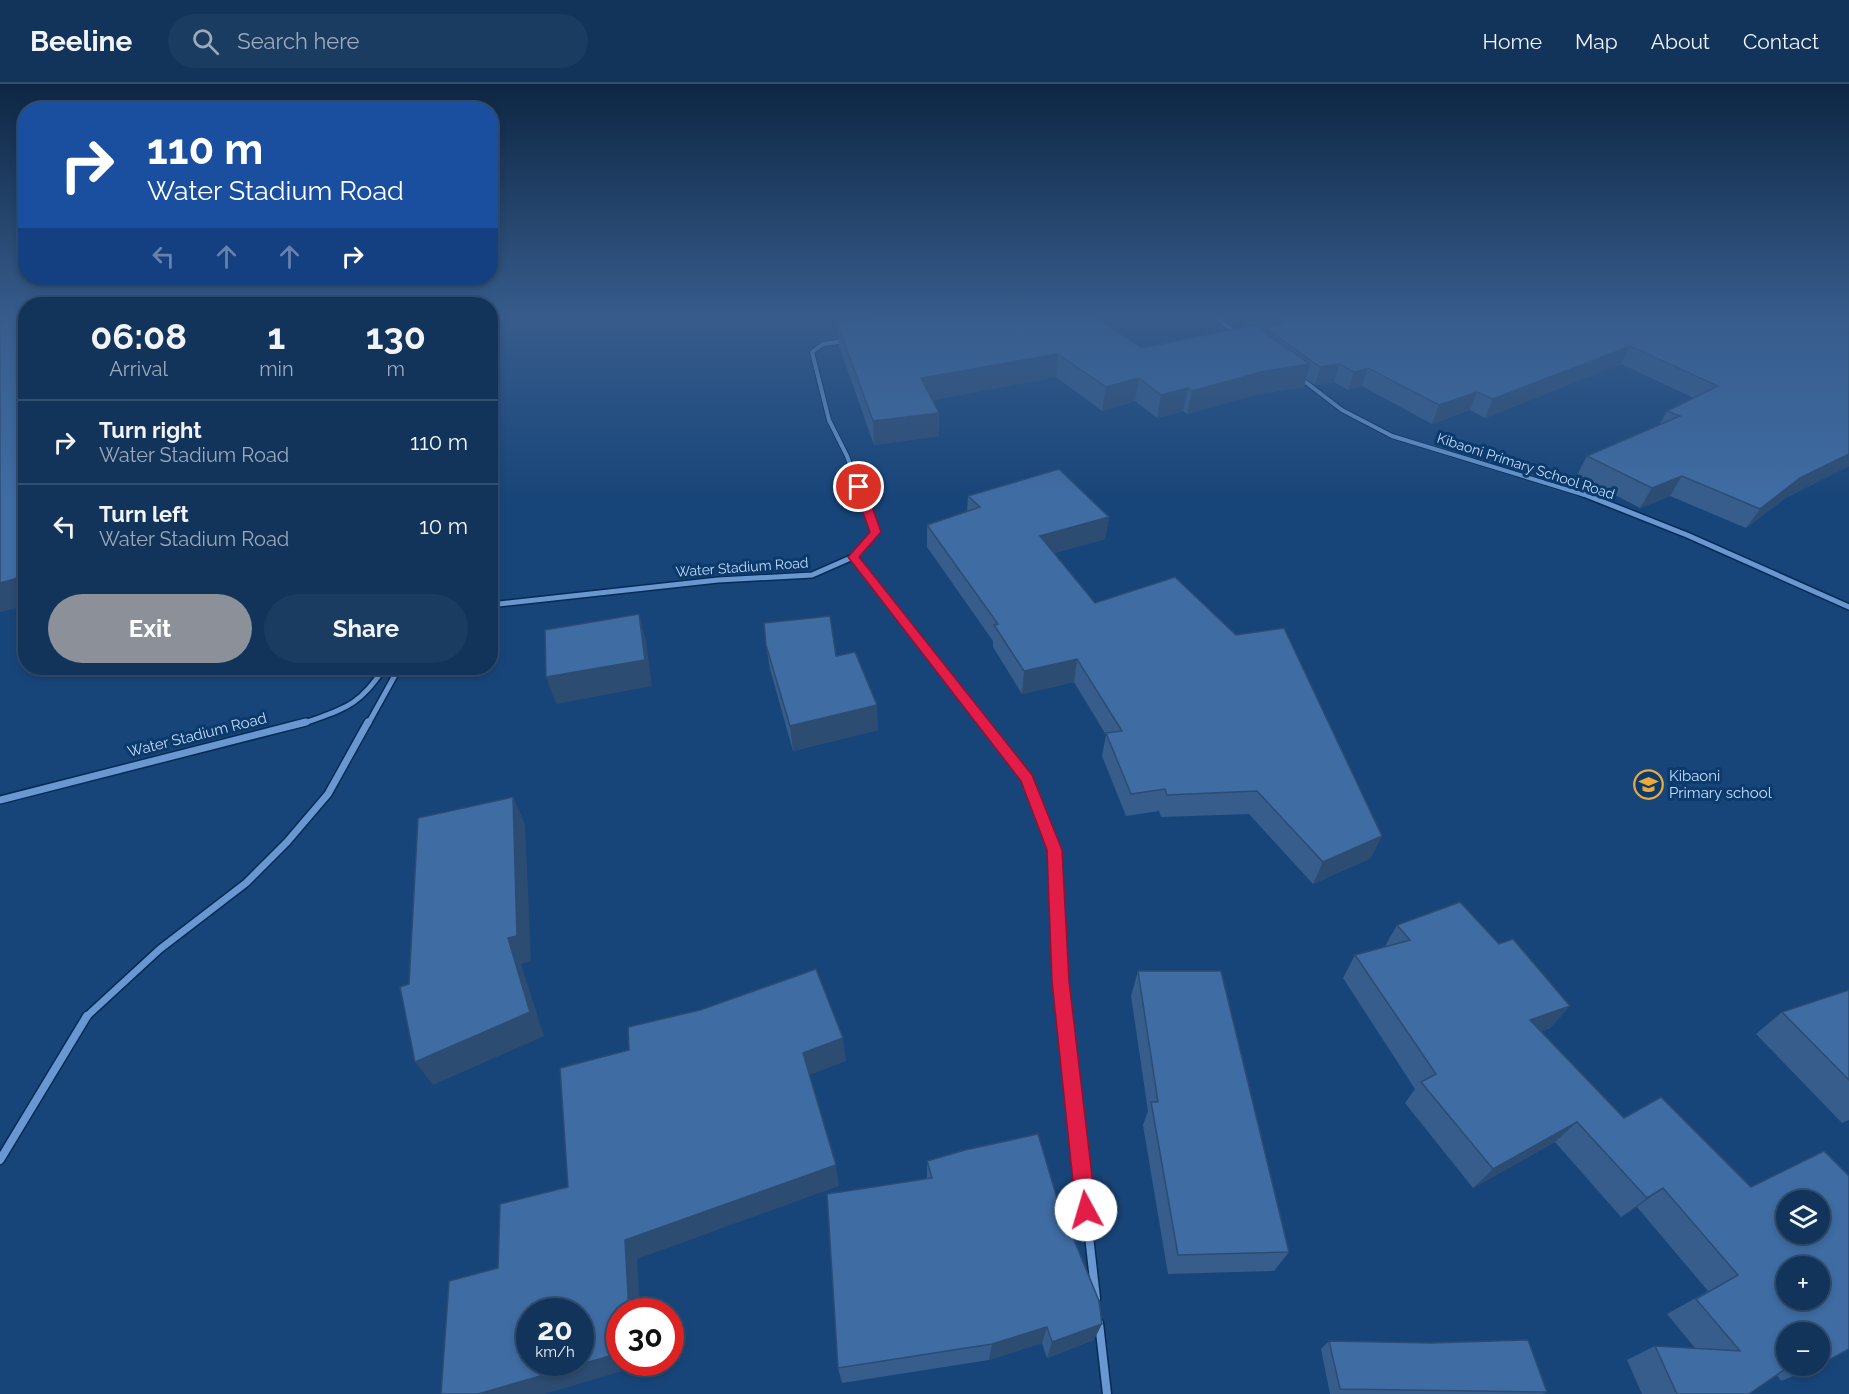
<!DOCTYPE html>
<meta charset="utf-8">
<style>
:root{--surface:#12345b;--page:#1b3c61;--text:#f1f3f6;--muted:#9caabb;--line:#314f71;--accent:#8c9099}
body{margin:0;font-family:Raleway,sans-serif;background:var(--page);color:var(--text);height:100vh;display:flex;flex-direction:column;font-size:22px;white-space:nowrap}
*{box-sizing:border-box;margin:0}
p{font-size:20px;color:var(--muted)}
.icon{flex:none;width:33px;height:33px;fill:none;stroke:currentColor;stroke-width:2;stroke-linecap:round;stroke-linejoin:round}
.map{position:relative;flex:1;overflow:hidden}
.details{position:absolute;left:18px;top:213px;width:480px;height:378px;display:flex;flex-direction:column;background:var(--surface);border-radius:24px;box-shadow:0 3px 9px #0003,0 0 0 2px var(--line)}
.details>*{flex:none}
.banner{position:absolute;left:18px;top:18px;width:480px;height:183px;border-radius:24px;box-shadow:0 3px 9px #0003,0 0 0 2px var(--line);background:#1a4fa0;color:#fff;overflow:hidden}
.tools{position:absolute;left:1776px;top:1106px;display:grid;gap:12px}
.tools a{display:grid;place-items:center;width:54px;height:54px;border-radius:50%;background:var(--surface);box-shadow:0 3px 9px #0003,0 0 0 2px var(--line);font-size:30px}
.speed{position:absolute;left:516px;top:1214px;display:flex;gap:12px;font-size:30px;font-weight:700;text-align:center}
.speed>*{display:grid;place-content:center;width:78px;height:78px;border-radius:50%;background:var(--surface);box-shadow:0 3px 9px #0003,0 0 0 2px var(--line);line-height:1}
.speed small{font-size:15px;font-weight:400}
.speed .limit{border:9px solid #d22;background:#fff;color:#111}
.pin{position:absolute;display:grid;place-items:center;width:51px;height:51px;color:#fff;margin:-26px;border:3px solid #fff;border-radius:50%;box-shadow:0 2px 6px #0007}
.me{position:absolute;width:66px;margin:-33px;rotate:354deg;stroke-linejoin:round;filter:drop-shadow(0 0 4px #0008)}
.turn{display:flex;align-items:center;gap:21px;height:126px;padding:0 30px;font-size:27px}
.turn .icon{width:78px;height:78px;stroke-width:2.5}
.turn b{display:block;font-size:42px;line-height:51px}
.lanes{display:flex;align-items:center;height:57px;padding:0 30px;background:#0003;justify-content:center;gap:30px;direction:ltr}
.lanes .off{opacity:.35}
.eta{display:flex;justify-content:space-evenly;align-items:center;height:102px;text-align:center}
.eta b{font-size:36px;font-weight:700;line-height:42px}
.action{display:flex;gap:12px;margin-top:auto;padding:12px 30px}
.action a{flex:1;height:69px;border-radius:36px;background:var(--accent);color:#fff;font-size:24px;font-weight:700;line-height:69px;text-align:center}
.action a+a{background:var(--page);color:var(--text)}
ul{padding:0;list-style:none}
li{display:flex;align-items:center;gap:18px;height:84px;padding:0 30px;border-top:2px solid var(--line)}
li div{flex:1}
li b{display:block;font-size:22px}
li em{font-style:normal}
header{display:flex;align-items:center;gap:36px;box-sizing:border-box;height:84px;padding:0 30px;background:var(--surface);border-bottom:2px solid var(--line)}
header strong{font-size:28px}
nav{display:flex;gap:33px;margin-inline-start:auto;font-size:21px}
.search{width:420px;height:54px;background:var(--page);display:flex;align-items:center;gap:15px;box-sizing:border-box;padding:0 21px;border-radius:33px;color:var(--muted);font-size:22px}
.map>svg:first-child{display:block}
</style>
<header>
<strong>Beeline</strong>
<div class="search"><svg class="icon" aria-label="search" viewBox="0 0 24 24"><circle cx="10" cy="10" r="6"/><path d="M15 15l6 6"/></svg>Search here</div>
<nav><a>Home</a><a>Map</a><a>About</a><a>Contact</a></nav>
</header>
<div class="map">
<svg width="1849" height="1310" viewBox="0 0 1849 1310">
<rect width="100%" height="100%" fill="#184579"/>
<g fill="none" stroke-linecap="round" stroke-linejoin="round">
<defs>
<g id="minor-far3">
<path d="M1213,232L1237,249"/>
<path d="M845,257L823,260L812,268L829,336L847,372L861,411"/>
<path d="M1299,293L1342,326L1392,352L1585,411"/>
</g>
<g id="minor-far2">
<path d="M1581,409L1687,451L1849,523"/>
<path d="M853,473L984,640"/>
<path d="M490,521L718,496L812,491L853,473L875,448L861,409"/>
<path d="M302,640C343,625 359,623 384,584"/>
<path d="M368,640L399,584"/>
</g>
<g id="minor-far1">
<path d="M983,638L1027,694L1054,766L1064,933"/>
<path d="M0,716L306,638"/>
<path d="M86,933L160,865L246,799L287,758L328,710L368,638"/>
</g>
<g id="minor">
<path d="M1064,932L1096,1214"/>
<path d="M0,1076L87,932"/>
<path d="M1099,1239L1107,1310"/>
</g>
</defs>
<use href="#minor-far3" stroke="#082b52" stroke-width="6"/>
<use href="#minor-far2" stroke="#082b52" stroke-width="8"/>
<use href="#minor-far1" stroke="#082b52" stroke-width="10"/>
<use href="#minor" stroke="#082b52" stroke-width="11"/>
<use href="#minor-far3" stroke="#6897d1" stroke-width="4"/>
<use href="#minor-far2" stroke="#6897d1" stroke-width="5"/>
<use href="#minor-far1" stroke="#6897d1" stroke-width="7"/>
<use href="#minor" stroke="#6897d1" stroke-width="8"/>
</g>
<g fill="#365d8c" fill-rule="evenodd">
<path d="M26,232V521L0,528Z"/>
<path d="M1248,232H1849V382L1787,413L1746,444L1670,412L1640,424L1577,391L1587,372L1659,341L1667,327L1694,314L1621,280L1485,334L1470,326L1432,340L1362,302L1348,306L1334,298L1315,301L1306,295L1304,303L1259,310L1187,330L1183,327L1157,334L1135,317L1102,327L1056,293L933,316L939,329V352L874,361L839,262L837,239L1142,264L1251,242L1246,239Z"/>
<path d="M968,412L1109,433L1105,455L1054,469L1095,519L1371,774L1313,800L1249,730L1161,733L1159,727L1126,732L1102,672L1106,651L1074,598L1022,610L993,563V557L927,463V441L967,428Z"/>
<path d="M766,561L836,572L878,646L793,667L770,585Z"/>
<path d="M85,584H119L87,587Z"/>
<path d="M1460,818L1499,860L1513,855L1570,922L1550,944L1541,947L1624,1034L1661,1013L1751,1103L1824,1067L1849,1092V1265L1816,1283L1781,1297L1777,1291L1749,1310H1642L1627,1276L1655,1262L1695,1264L1667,1230L1708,1207L1637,1123L1621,1133L1555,1058L1473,1104L1405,1019L1415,1005L1343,894L1355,871L1384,864L1397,841ZM1786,1116H1820V1149H1786ZM1786,1182H1820V1215H1786ZM1786,1248H1820V1281H1786Z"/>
<path d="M1138,887L1289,1168L1274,1187L1168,1190L1143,1041L1148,1027L1131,912Z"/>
<path d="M1849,906V1036L1842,1039L1756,950L1782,928Z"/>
<path d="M927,1077L1094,1256L1047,1274L1042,1259L989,1276L842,1299L838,1284L927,1094Z"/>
<path d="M1329,1257L1547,1308L1543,1310H1330L1321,1265Z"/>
</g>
<g fill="#2c4c72">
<path d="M1630,262L1621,280L1485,334L1493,315Z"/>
<path d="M1058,270L1056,293L921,318V294Z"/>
<path d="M1310,280L1304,303L1259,310L1187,330L1192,307L1265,287Z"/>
<path d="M1340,280L1334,298L1315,301L1320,283Z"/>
<path d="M1368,284L1362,302L1348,306L1354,288Z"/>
<path d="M1139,294L1135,317L1102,327L1106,303Z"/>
<path d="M1188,304L1183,327L1157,334L1161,311Z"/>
<path d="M1477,308L1470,326L1432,340L1439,321Z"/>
<path d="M939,329V352L874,361L873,337Z"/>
<path d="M1849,370V382L1787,413L1746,444L1760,425L1800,394Z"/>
<path d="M1682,392L1670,412L1640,424L1652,404Z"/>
<path d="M20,406L26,414V521L0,528V499Z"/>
<path d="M1109,433L1105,455L1038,474L1040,452Z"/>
<path d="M639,530L646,557L652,602L556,620L546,593Z"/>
<path d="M1077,575L1074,598L1022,610L1024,587Z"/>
<path d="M877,621L878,646L793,667L790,642Z"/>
<path d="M513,713L525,740L531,877L521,880L544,952L433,1001L415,978Z"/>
<path d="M1382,752L1371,774L1313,800L1323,778Z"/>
<path d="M1570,922L1550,944L1511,957L1530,936Z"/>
<path d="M843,954L846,977L807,992L803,969Z"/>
<path d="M1577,1038L1555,1058L1473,1104L1493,1085Z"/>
<path d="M836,1081L839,1102L637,1175L640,1227H629L625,1156Z"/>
<path d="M1663,1104L1637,1123L1621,1133L1647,1114Z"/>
<path d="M1102,1240L1094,1256L1047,1274L1052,1258Z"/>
<path d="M1047,1243L1042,1259L989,1276L992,1260Z"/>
<path d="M620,1269V1278H643V1281L544,1310H478Z"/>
</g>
<g fill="#3f6ca3" stroke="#2c4c72" stroke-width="1.5" fill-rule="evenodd">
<path d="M0,232H26V406H20L18,494L0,499Z"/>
<path d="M888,232H1093L1142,264L1254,241L1310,280L1265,287L1192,307L1188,304L1161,311L1139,294L1106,303L1058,270L921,294L939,329L873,337L837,239Z"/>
<path d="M1269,232H1849V370L1800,394L1760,425L1682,392L1652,404L1587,372L1680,332L1667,327L1718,302L1630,262L1493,315L1477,308L1439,321L1368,284L1354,288L1340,280L1320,283L1264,243L1283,239Z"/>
<path d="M1059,385L1109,433L1040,452L1095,519L1175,493L1236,551L1284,544L1382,752L1323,778L1257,707L1167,711L1165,705L1131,710L1106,649L1122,647L1077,575L1024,587L994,541L998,540L927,441L980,423L968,412Z"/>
<path d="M639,530L645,576L546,593L545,546Z"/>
<path d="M830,532L836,572L855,568L877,621L790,642L766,561L764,539Z"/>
<path d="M513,713L517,852L508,854L530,928L415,978L400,903L409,900L418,734Z"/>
<path d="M1460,818L1499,860L1513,855L1570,922L1530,936L1624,1034L1661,1013L1751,1103L1824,1067L1849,1092V1265L1816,1283L1815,1281H1820V1248H1786V1281H1791L1749,1310H1677L1655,1262L1740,1267L1696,1215L1738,1191L1663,1104L1647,1114L1577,1038L1493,1085L1421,998L1436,990L1355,871L1410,856L1397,841ZM1786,1116H1820V1149H1786ZM1786,1182H1820V1215H1786Z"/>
<path d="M816,885L843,954L803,969L836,1081L625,1156L629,1227H620V1269L478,1310H441L449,1197L498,1184L500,1120L568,1103L560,984L629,966L628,943L700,926ZM530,1227H580V1278H530Z"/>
<path d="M1138,887H1221L1289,1168L1178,1171L1151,1018H1158Z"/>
<path d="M1849,906V996L1782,928Z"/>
<path d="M1038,1050L1057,1114L1099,1217L1102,1240L1052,1258L1047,1243L992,1260L838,1284L827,1110L932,1094L927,1077L965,1066Z"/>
<path d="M1528,1256L1547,1308L1340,1305L1329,1257L1432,1259Z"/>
</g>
<linearGradient id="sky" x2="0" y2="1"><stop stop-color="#0d2643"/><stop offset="0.56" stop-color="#375c8c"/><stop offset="1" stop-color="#375c8c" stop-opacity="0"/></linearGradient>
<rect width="1849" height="415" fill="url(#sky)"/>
<path fill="#e11d48" stroke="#92132f" stroke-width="1.5" d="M859,400L865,403L881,448L859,473L1032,691L1062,766L1069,897L1096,1126L1093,1133L1086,1136L1079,1133L1076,1126L1052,897L1047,766L1021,697L848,473L870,448L854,403Z"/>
<defs>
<symbol id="school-ring" viewBox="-11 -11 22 22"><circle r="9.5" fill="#0b3a6d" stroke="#eda83b" stroke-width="1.5"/><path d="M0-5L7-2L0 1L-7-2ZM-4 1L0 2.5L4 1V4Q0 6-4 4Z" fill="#eda83b"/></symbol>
</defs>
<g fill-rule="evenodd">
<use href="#school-ring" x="1632" y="684" width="33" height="33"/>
</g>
<g text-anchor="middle" stroke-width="6" stroke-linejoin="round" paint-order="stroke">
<g font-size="14" fill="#c4dcfb" stroke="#0b3a6d">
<text transform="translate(1526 382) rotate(18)" y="5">Kibaoni Primary School Road</text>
<text transform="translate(742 483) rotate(-4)" y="5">Water Stadium Road</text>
</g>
<g font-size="15" fill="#c4dcfb" stroke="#0b3a6d">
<text transform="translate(197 651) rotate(-14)" y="5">Water Stadium Road</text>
</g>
<g font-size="15" fill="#c4dcfb" stroke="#0b3a6d" text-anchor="start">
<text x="1669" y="697">Kibaoni<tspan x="1669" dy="17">Primary school</tspan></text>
</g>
</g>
</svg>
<div class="tools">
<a><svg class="icon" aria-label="layers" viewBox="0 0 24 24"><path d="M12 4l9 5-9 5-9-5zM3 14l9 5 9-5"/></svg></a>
<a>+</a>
<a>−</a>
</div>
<div class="speed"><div>20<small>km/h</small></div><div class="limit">30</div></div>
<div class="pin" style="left:859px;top:403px;background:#d93025"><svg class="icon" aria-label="arrive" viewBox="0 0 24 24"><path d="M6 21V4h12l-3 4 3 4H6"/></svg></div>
<svg class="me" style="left:1086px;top:1126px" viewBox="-20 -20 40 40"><circle r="19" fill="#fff"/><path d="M0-13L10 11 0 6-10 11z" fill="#e11d48"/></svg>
<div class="banner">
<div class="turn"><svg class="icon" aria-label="right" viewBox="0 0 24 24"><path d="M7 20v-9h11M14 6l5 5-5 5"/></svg><div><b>110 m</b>Water Stadium Road</div></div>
<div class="lanes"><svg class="icon off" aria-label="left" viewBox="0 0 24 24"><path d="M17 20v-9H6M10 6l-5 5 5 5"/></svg><svg class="icon off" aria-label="ahead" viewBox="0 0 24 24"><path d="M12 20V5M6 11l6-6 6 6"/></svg><svg class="icon off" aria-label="ahead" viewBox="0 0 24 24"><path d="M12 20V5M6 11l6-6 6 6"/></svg><svg class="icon" aria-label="right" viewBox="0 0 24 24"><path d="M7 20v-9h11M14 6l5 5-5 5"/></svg></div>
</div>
<section class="details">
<div class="eta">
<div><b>06:08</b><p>Arrival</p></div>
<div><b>1</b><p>min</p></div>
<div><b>130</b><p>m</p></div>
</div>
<ul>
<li><svg class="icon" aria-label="right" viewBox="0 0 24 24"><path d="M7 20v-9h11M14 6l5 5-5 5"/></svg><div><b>Turn right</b><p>Water Stadium Road</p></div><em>110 m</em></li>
<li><svg class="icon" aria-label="left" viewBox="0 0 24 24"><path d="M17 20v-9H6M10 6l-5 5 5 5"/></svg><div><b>Turn left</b><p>Water Stadium Road</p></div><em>10 m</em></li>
</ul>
<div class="action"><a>Exit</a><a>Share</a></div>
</section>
</div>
